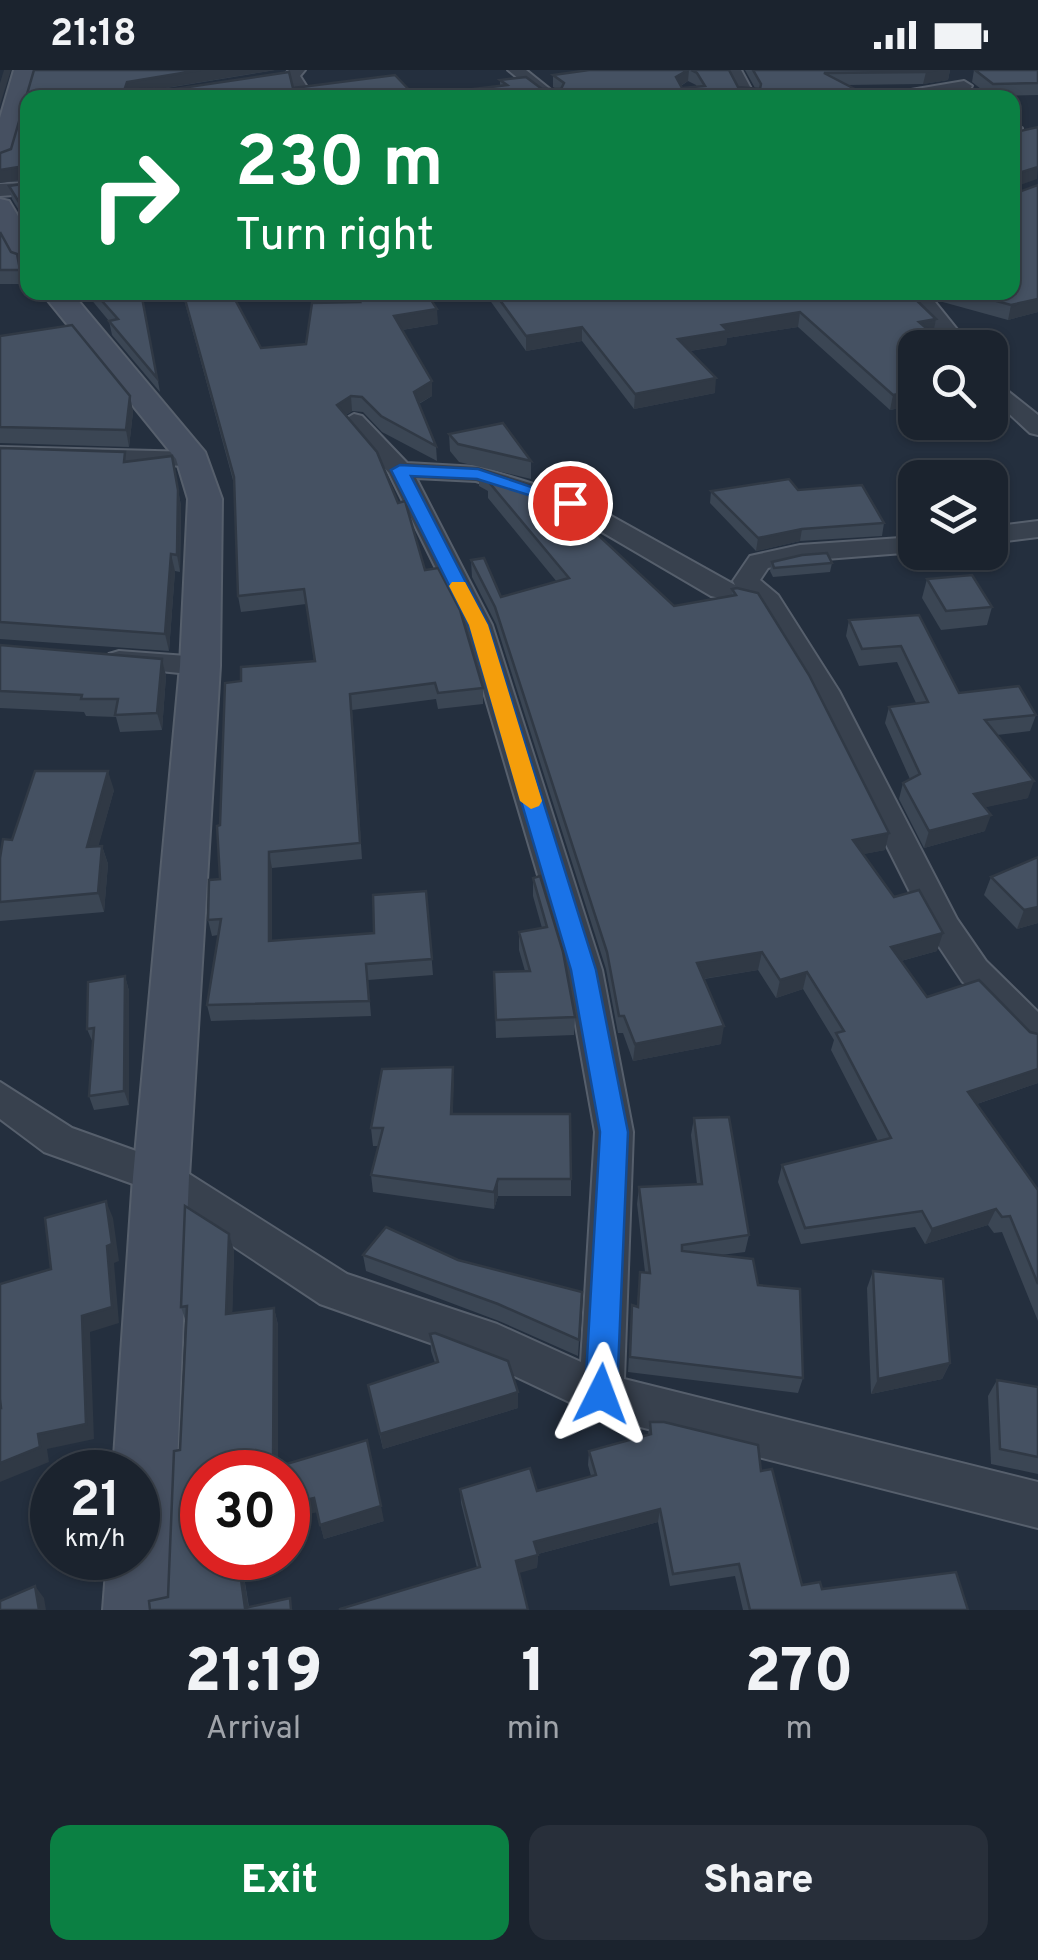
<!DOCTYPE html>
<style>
:root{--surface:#1b232e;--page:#282f3a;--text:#f1f3f6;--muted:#a0a4aa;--line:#39404a;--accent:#0b8043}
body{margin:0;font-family:Overpass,sans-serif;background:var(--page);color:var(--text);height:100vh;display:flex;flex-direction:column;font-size:38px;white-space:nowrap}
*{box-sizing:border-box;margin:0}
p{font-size:32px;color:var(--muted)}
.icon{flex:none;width:55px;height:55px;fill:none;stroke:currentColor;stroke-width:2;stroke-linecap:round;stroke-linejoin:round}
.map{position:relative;height:1540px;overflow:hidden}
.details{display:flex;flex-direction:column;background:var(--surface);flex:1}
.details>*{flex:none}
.banner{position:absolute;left:20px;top:20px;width:1000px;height:210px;border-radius:20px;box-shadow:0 2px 8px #0004,0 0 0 2px var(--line);background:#0b8043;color:#fff;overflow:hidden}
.buttons{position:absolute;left:898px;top:260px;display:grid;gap:20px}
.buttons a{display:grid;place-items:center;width:110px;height:110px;border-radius:20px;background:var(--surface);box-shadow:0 2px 8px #0004,0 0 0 2px var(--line);font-size:50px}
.speed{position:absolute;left:30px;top:1380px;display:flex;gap:20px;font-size:50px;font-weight:700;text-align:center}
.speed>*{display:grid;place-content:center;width:130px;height:130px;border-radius:50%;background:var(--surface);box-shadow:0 2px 8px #0004,0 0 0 2px var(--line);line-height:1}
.speed small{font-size:25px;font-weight:400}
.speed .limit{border:15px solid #d22;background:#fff;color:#111}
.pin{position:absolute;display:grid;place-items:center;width:85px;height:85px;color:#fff;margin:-42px;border:5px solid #fff;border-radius:50%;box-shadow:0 2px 10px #0007}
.me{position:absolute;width:110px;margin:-55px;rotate:3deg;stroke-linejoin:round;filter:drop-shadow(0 0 8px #0008)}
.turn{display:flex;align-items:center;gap:35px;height:210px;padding:0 50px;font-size:45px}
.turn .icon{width:130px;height:130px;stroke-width:2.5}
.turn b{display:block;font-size:70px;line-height:85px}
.eta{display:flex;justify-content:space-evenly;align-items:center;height:170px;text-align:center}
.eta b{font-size:60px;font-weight:800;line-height:70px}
.cta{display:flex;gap:20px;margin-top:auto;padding:20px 50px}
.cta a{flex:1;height:115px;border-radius:20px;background:var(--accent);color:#fff;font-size:40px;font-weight:800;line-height:115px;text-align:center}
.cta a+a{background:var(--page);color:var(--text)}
.status{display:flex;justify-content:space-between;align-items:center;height:70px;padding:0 50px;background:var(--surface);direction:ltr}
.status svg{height:28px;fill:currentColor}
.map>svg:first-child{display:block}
</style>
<div class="status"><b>21:18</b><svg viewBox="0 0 49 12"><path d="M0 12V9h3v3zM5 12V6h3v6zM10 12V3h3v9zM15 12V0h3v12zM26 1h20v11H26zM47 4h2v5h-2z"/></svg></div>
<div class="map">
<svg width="1038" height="1540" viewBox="0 0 1038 1540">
<rect width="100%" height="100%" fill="#242f3e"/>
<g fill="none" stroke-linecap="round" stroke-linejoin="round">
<defs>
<g id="street">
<path d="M289,0H305L300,6L314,28H298L284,6Z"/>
<path d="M508,0H526L561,28H542Z"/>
<path d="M725,0H741L756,28H740Z"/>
<path d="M964,11L972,16L970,19L913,28H864Z"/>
<path d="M1012,54L1022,58V66H1012Z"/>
<path d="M28,113V124L0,126V114Z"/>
<path d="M906,222H927L972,278H949Z"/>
<path d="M990,307L1038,345V365L1030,363L990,326Z"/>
<path d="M354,344L362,346L407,393L478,397L579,428L735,515L733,511L750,486L800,475L915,467L916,482L800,491L768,498L760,510L778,525L839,621L957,849L986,891L1038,942V980L1025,976L962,911L932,866L809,621L758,537L711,526L561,438L476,411L416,408L492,555L602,900L633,1062L624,1309L1038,1412V1458L601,1347L487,1293L320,1234L147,1119L44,1082L0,1049V1012L72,1058L175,1095L347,1204L497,1254L581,1292L595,1062L566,900L464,555L389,403L342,351Z"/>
<path d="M0,377L193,382L205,389L193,396L0,391Z"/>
<path d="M1038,451V467L990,473V457Z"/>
<path d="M119,581L200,587L214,596L200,605L109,596L105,590L109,584Z"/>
</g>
<g id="secondary">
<path d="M14,0H36L12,89L0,96V48Z"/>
<path d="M0,129L9,131L28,163V196L18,194L0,161Z"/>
<path d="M41,222H71L205,382L222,429L220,596L189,1107L171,1540H103L107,1488H138V1402H113L133,1107L180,596L188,429L176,389Z"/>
</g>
</defs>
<use href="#street" stroke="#565f6c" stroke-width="4"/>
<use href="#secondary" stroke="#565f6c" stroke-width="4"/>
<use href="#street" fill="#38414e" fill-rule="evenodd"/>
<use href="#secondary" fill="#465061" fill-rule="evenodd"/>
</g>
<g fill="#3b4654" fill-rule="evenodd">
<path d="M34,0H275L161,19L293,18L415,26L500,16V10L542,19H556L553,17V5L589,0H729L738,17L755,18L745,0H950L948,10L923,14L847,15L0,113V83L11,79ZM688,11L696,15L697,17L682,18L681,16Z"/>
<path d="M974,0H1038V25L990,26L972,12Z"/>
<path d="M28,113V155L12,129L9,116Z"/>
<path d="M1038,115V242L1008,250L939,231L931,222H1012L1016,123Z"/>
<path d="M0,162L11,182L17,184L23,214H0Z"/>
<path d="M85,222H150L142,224L160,322L112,265L109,251Z"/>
<path d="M182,222H231L261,278L306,274L354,232L349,222H475L431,230L438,254L402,260L432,326L419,334L436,376L437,391L382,362L363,342L352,341L346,345L425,500L483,618V634L438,639L436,629L352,640L362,789L272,798V871L374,863L426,821L433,905L368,910L371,946L211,951L207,935L218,865L212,866L208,850L220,809V755L241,611L314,591L306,534L241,542L238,526L234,414Z"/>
<path d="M484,222H908L936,249L933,263L915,278V335L890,340L798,257L727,268L726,275L690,281L715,323L634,339L582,271L526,281Z"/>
<path d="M0,266L130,326L133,342L129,377L0,373Z"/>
<path d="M449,364L531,391V409L459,392L450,381Z"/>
<path d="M0,378L127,392L172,386L181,436L180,502L175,501L169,581L0,569V571Z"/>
<path d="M479,399L583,451L674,536L732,526V519L885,780L863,784L894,827L937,881L901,891L927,927L1038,964V1013L977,1034L1038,1120V1251L1002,1162L994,1163L988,1155L925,1174L915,1157L801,1174L778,1112L782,1095L878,1071L831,980L834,970L803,919L776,928L758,900L704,909L721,974L633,991L623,963H618L606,899L496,554L472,507L471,490L501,527L557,512L488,428V421L479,416Z"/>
<path d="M798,420L884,453L882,466L800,471L756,481L710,433L711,421Z"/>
<path d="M772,492L832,493L830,502L773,507L770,501Z"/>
<path d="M927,509L992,537L987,555L941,560L922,528Z"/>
<path d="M919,545L959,623L1036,645L1030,661L997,665L1028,728L985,737V761L924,778L899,729L903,713L910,709L885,653L889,637L916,633L897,592L859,596L846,566L849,550Z"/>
<path d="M0,575L162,589L166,606L162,660L120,662L116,647L86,646L84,642L0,638Z"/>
<path d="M114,720L98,776H102L108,794L104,842L0,851V788L12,770Z"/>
<path d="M1038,787V853L1017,859L984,825L991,807Z"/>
<path d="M533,808L575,947L574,965L496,968L494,902L525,901L519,880V862L542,858L533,826Z"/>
<path d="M125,906L129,921V1035L94,1040L89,1026L93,973L87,959Z"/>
<path d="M453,997V1044L571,1109V1126H498L494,1139L373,1122L371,1105L378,1076H373L371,1058Z"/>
<path d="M694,1048L749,1165L745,1182L721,1185L758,1215L803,1308L798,1323L628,1302L632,1235L637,1236L640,1202H645L637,1134L639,1117L697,1114L691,1065Z"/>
<path d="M229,1164L234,1181L232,1243L274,1238L278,1255V1396L384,1451L324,1469L317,1442L288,1402L202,1488H241L249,1537L294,1540H150L168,1527L180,1380L186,1252L181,1237Z"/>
<path d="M363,1185L458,1190L582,1222L578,1286L499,1251L366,1201Z"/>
<path d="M873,1201L950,1293L942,1309L871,1324L867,1218Z"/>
<path d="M430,1264L518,1338L383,1379L368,1315L435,1293L431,1281Z"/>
<path d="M997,1310L1038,1317V1404L991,1394L988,1326Z"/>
<path d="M650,1352L761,1401L802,1515L822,1519L968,1540H743L735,1506L670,1516L658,1452L538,1484L537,1498H477L461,1433L460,1419L537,1421L591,1406L588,1395L589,1381L648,1365Z"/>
</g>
<g fill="#303945">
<path d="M4,0H11L0,35V13Z"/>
<path d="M200,0H275L129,24L125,18L127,12Z"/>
<path d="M689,0L688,11L675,19L676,7Z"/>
<path d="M937,0H950L948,10L923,14L926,2Z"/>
<path d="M25,96L28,109L0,113V100Z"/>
<path d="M1038,97L1037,109L1012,118V105Z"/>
<path d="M422,222H475L423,231Z"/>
<path d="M1038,229V242L1008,250L1011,235Z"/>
<path d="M437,239L438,254L395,261L394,246Z"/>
<path d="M800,242L798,257L727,268L726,275L677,283L678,269L722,255Z"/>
<path d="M936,249L933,264L919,252Z"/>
<path d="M582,257V271L526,281V266Z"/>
<path d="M716,308L715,323L634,339L635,324Z"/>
<path d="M432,311V326L414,336V322Z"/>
<path d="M915,321V335L890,340L893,325Z"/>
<path d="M130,326L133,342L129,377L126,360Z"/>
<path d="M351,326L352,341L338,350L337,335Z"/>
<path d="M178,420L181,436L180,502L177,485Z"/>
<path d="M802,459L800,471L756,481L758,468Z"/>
<path d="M171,484L175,501L169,581L165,564Z"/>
<path d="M162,589L166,606L162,660L157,643Z"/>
<path d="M108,701L114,720L93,796L87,777Z"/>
<path d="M1034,711L1028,728L969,741L974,724Z"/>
<path d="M991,745L985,761L924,778L929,761Z"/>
<path d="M889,763L885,780L849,787L853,770Z"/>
<path d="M102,776L108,794L104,842L98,823Z"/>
<path d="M269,782L272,798V887L269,871Z"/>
<path d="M1038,837V853L1017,859L1024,840Z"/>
<path d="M943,863L937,881L886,895L891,877Z"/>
<path d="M762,882L758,900L695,910L697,893Z"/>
<path d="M807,902L803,919L776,928L780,910Z"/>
<path d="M125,906L129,921V1035L124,1021Z"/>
<path d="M724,956L721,974L633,991L635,974Z"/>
<path d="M453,997L454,1015L452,1062L451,1044Z"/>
<path d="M1038,999V1013L962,1039L968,1022Z"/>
<path d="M498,1109V1126L494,1139V1122Z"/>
<path d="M106,1131L113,1148L119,1191L114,1193L119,1253L90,1262L94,1369L47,1379L49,1392L0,1412V1393L38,1364L107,1176Z"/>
<path d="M996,1139L988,1155L925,1174L932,1159Z"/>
<path d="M229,1164L234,1181L232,1260L226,1244Z"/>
<path d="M274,1238L278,1255V1402L273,1398Z"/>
<path d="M950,1293L942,1309L871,1324L878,1309Z"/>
<path d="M518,1322V1338L383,1379L380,1364Z"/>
<path d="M314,1428L318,1442L288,1449V1434Z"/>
<path d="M381,1436L384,1451L324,1469L320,1455Z"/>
<path d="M660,1439L658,1452L534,1485V1472Z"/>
<path d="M538,1485L537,1498L516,1504V1491Z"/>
<path d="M238,1488H241L249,1540H246Z"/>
<path d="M35,1516L44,1528L46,1540H39Z"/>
</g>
<g fill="#455162" stroke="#303945" stroke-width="2.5">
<path d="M34,0H200L127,12L125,18L175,19L289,2L293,18L395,5L415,26L507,15L500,10L526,7L542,19H561L564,13L553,5L589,0H688L676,7L682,18L705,16L697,3L691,0H729L738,17L760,19L761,14L753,0H937L926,2L824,3L872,28H28V113L25,96L0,100V83L11,79Z"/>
<path d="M975,0H1038V13L993,14Z"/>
<path d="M1038,57V97L1012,105V63Z"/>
<path d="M28,113V147L9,116Z"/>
<path d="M1038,115V229L1011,235L963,222H1012V120L1016,123Z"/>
<path d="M0,162L11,182L17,184L20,200H0Z"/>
<path d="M94,222H141L157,308L109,251L118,249Z"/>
<path d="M183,222H231L261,278L306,274L312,233L360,232L355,222H426L437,239L394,246L432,311L414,322L436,376L381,346L362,327L351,326L337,335L377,382L398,433L405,431L425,500L438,498L460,540L483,618L438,623L435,613L350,624L360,773L269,782V871L374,863L373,825L426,821L432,889L366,894L369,931L207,935L221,849L208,850L209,810L220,809L217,756L220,755L225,613L241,611V597L315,591L304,519L238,526L234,407Z"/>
<path d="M494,222H908L936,249L919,252L950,278H915V321L893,325L800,242L722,255L728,261L678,269L716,308L635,324L582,257L526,266Z"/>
<path d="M72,255L130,326L126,360L0,357V266Z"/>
<path d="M503,353L531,391L458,374L449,364Z"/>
<path d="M0,378L125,382L124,392L172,386L178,420L177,485L171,484L165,564L0,552Z"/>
<path d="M479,399L566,428L583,451L674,536L736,525L732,519L737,518L758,523L809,605L889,763L853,770L894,827L919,820L943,863L891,877L927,927L979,910L1030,962L1038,964V999L968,1022L1038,1120V1214L1010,1146L1002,1147L996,1139L932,1159L922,1141L805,1158L782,1095L891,1068L836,963L844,961L807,902L780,910L762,882L697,893L724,956L635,974L624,946H619L607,882L495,537L471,490L484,488L501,527L569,508L488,411L497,409Z"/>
<path d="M789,409L798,420L862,415L884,453L802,459L758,468L711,421Z"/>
<path d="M827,483L832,493L774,498L772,492L802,485Z"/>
<path d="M972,505L992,537L946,541L927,509Z"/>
<path d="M919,545L959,623L1019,616L1036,645L985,650L1034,711L974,724L991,745L929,761L903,713L920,704L889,637L928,632L901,576L862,579L849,550Z"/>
<path d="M0,575L162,589L157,643L115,645L118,629H81L82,625L0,621Z"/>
<path d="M35,701H108L87,777L102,776L98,823L0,832V788L3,769L12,770Z"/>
<path d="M1038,787V837L1024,840L991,807Z"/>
<path d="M540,806L563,882L575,947L496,950L494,902L530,901L519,862L547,857L533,808Z"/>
<path d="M125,906L124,1021L89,1026L94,958L87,959L88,912Z"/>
<path d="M453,997L451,1044H570L571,1109H498L494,1122L371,1105L383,1058H371L382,999Z"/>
<path d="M729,1047L749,1165L682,1175V1181L753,1189L758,1215L800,1219L803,1308L630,1287L632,1235L638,1237L640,1202L650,1203L639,1117L702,1114L694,1048Z"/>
<path d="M106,1131L112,1174L107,1176L112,1237L82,1246L86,1354L38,1364L40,1377L0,1393V1338H1L0,1329V1214L51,1199L45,1148Z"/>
<path d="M185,1136L229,1164L226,1244L274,1238L273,1398L367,1370L381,1436L320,1455L314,1428L288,1434V1402H202V1488H238L245,1538L290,1528L291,1540H150L149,1531L168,1527L174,1381L180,1380L187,1236L181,1237Z"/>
<path d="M386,1157L458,1190L582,1222L579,1270L498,1234L363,1185Z"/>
<path d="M873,1201L943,1209L950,1293L878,1309Z"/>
<path d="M435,1263L508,1291L518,1322L380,1364L368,1315L438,1292L430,1264Z"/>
<path d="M997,1310L1038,1317V1387L1000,1379Z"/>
<path d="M650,1352H664L758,1375L761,1401L772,1399L802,1515L820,1512L822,1519L956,1502L968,1540H750L739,1494L673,1504L660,1439L534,1472L538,1485L516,1491L528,1540H340V1539L480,1497L460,1419L530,1398L537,1421L596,1405L589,1381L651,1364Z"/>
<path d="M35,1516L39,1540H0V1531Z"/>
</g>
<path fill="#1a73e8" stroke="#114b97" stroke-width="2.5" d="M400,395L478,399L579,433L570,438L477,409L411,406L488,555L596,900L628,1062L617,1324L612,1335L601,1340L590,1335L585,1324L600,1062L571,900L469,555L391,400Z"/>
<path fill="#f59e0b" d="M452,512H465L488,555L542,731L539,736L531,739L520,731L469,555L449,516Z"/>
</svg>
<div class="buttons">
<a><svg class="icon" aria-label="search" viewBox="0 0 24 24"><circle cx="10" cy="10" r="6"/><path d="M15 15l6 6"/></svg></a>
<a><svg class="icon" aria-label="layers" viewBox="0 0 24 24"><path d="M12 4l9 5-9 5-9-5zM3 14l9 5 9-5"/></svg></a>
</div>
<div class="speed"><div>21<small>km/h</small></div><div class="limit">30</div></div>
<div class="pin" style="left:570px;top:433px;background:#d93025"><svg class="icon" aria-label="arrive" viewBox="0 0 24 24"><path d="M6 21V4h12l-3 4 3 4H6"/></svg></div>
<svg class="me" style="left:601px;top:1324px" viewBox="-20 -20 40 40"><path d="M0-17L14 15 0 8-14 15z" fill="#1a73e8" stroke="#fff" stroke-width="4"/></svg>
<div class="banner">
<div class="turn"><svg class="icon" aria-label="right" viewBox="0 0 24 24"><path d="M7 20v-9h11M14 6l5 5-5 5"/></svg><div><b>230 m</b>Turn right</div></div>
</div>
</div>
<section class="details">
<div class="eta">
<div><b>21:19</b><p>Arrival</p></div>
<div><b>1</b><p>min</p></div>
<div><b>270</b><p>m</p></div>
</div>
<div class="cta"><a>Exit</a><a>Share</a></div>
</section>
